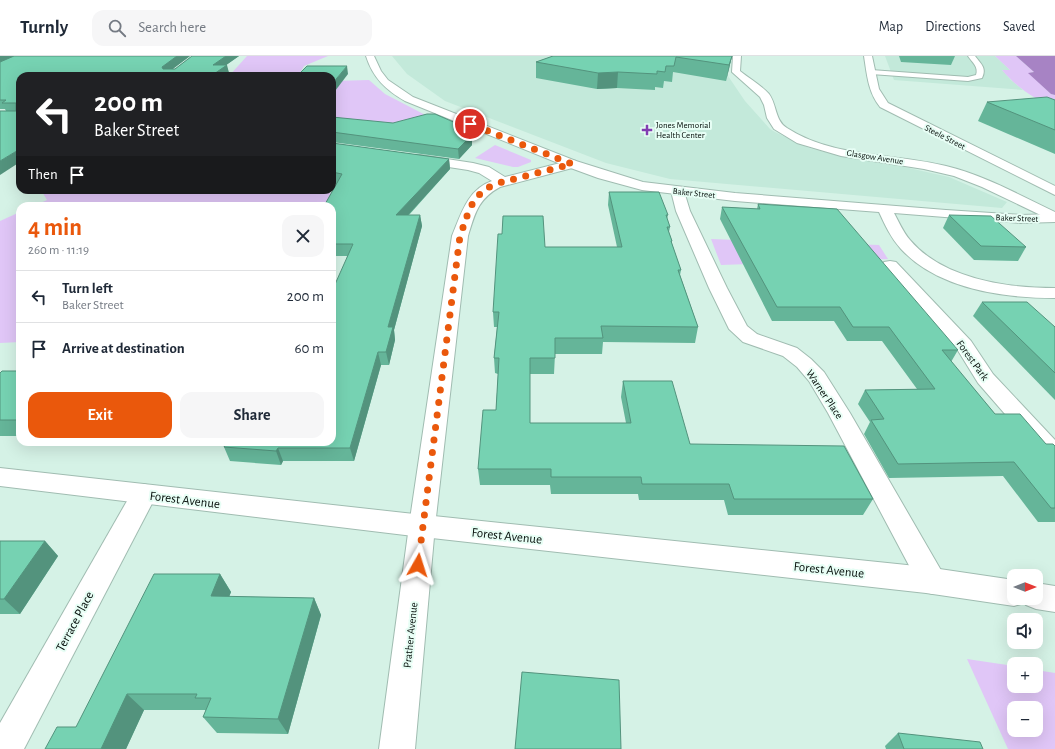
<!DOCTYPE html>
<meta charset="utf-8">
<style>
:root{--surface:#fff;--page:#f6f6f7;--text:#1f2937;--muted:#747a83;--line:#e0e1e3;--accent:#ea580c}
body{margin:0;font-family:"Alegreya Sans",sans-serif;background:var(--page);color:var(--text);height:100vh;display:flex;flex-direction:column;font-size:15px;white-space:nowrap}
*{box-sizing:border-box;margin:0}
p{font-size:13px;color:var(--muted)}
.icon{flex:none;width:22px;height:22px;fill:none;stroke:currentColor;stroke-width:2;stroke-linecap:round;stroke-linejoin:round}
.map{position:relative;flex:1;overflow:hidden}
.side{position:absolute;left:16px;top:146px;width:320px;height:244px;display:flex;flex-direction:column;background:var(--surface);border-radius:12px;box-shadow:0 4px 16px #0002}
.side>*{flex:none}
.banner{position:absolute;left:16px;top:16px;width:320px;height:122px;border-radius:12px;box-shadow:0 4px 16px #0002;background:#202124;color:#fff;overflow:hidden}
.needle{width:26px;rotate:90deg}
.buttons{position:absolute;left:1007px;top:513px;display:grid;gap:8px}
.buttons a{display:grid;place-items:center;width:36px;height:36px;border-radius:8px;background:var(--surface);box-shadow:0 4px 16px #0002;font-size:20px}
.pin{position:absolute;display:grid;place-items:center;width:34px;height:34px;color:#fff;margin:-17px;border:2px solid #fff;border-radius:50%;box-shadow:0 1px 4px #0007}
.me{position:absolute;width:44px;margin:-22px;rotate:6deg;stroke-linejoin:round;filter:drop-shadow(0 0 3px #0008)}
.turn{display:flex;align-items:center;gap:14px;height:84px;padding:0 12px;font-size:18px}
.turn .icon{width:52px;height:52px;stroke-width:2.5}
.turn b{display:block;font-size:28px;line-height:34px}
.then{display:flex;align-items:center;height:38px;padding:0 12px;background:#0003;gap:8px;font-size:15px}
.round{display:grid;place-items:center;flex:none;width:42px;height:42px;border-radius:12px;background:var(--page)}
.overview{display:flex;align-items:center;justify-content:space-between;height:68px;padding:0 12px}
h1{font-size:24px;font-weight:600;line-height:30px;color:var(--accent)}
.primary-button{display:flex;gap:8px;margin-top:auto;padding:8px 12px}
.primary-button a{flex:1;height:46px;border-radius:12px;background:var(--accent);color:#fff;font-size:16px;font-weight:600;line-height:46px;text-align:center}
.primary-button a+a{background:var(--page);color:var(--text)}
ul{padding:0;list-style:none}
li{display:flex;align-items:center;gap:12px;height:52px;padding:0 12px;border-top:1px solid var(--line)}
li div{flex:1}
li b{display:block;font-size:15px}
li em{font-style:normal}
header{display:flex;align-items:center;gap:24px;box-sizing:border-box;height:56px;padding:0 20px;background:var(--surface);border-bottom:1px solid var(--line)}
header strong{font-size:19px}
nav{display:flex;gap:22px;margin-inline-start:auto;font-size:14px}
.search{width:280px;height:36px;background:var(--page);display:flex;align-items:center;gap:10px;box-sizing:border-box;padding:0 14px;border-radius:12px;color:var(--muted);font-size:15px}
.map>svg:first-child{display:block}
</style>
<header>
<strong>Turnly</strong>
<div class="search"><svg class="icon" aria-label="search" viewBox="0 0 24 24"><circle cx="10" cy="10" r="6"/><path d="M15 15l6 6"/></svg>Search here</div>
<nav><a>Map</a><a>Directions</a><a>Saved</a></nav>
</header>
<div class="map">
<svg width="1055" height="693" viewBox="0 0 1055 693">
<rect width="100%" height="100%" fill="#d5f2e6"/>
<g fill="#c3e9da">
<path d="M392,0H728V20L745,45L770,73L775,76L809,92L849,102L891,108L949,121L1007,146L1002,152L670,123L606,107L445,45L407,18Z"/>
<path d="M885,0H995L1010,14H1002L1011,24L1023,34L894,24Z"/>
</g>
<g fill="#e0c6f7" fill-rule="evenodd">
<path d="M247,0H328L304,10L298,20H229Z"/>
<path d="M995,0H1016L1034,16L1029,17L1051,38L1055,39V52C1035,43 1016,31 1002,14H1010Z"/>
<path d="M369,24L385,38L437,65L402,71L332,66V25Z"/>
<path d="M495,89L531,104V106L518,111H513L475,102Z"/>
<path d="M41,134H240L313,135L339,138L332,150H34L47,144Z"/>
<path d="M20,156V286L0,287V165Z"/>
<path d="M711,183L879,189L888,203L721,209Z"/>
<path d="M967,603L1014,610V630H1036V614L1055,617V693H1008ZM1014,652H1036V674H1014Z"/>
</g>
<path fill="#a783c4" d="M1016,0H1055V39L1051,38L1028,17L1034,16Z"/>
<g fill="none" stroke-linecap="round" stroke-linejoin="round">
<defs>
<path id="lane" d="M968,0H975C981,8 987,12 982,22L968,25L871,18L867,16L871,14L968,21L976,19C979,11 972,6 968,0Z"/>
<g id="street">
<path d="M733,0H741L740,15C750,23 761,29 769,38C777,49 775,65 787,72C833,102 894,97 946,110C984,119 1019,139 1055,156V166L982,131L954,120L924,113L841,100L797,87L774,73L767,62L764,49L760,41L732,16Z"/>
<path d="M864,0H872L879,33L888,47L1055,130V139L880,51C868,36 867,19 864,0Z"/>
<path d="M420,99L473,107L489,111L505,121L572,104L576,105L578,108L576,111L500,131C478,143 475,157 468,180L435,470L415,693H379L409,470L452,180C461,158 468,133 492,125L479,117L468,114L416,106L414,103L416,100Z"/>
<path d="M678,131L683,132L690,155L727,232L747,270L757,278L797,292L811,303L824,316L850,357L942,516L947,525L942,534L932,538L922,534L828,357L809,325L797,311L783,300L743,286L729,273L709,232L676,155L671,135L673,132Z"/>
<path d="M890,205L896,206L971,285L993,318L1055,384V408L1046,405L978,327L957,293L884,214L882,210L884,206Z"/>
<path d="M144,428L153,431L157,438L24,693H0V667L135,431Z"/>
</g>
<g id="secondary">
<path d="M366,0H374L381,15L388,24L413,41L576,105L643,126L735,137L946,154L1020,159L1055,158V166L1020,167L894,157C899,166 903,176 910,184C943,223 1007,232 1055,232V242C1003,242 938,233 901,193C891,182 885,169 879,156L735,145L642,134L598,122L568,111L405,45C386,34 373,22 366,0Z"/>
<path d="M0,412L405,457L926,511L1014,524V542H1036V527L1055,530V556L1036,553L1026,549L1024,547L1014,550L926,537L405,479L0,430Z"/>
</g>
</defs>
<use href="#lane" stroke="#a0bcb1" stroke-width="2"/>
<use href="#street" stroke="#a0bcb1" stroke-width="2"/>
<use href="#secondary" stroke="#a0bcb1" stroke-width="2"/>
<use href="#lane" fill="#fff" fill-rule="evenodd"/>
<use href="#street" fill="#fff" fill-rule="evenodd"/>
<use href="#secondary" fill="#fff" fill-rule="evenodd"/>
</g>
<g fill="#65b599">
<path d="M0,0H190L172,13H175L192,0H239L226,9L229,17L225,20H20V106L6,55L5,53H0Z"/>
<path d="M553,0H732L726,25L673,16L672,26L664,25L663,32L655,31V34L617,32L597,33L536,22V6Z"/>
<path d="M899,0H955L951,9L901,6Z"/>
<path d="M1055,44V98L978,65L987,46Z"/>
<path d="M332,61L466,78L472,89L459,103L332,86Z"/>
<path d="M332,87L449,103L450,113L409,159H420L422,170L394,274L395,284L389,309H381L354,405H283L281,409L230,405L224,391L332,386L347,200H332V150L336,128L332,127Z"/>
<path d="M609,136L668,159L667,163L670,171L669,176L672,185V188L681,214L680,219L698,271L695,287L603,286L602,298H555L554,318H530V367H626L621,341L623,325L690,388L873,443L863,459H728L724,444H639L638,438H551L550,429H480L478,413L496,354L498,318L495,317L494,302L497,271H494L493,256L545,191H617L608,149Z"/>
<path d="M758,148L958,294L951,306L995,358L1046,388L1055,390V466H1038L1003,420L889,422L864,378L870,366L858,348L865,334L917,333L882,285H847L834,265H772L720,163L722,151L757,153Z"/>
<path d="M949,159L1026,191L1018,205L974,204L943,172Z"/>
<path d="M982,246L1055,271V344L973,260Z"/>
<path d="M20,315V380H0V317Z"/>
<path d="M106,386H152L151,388H107Z"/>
<path d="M0,485H45L58,500L20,558H0Z"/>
<path d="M220,518L231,536L229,541L314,542L321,559L288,678L217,677L203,661L206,655L205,654H144L126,693H45L76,671Z"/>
<path d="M898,677L983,693H886L885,690Z"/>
</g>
<g fill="#53937d">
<path d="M0,0H15L0,7Z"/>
<path d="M177,0H190L165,19L162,11Z"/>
<path d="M226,0H239L215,17L213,9Z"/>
<path d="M732,0L729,13L726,25L729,9Z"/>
<path d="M227,9L229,17L225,20H211Z"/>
<path d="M347,10L348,18L332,39V28Z"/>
<path d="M618,16L617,32L597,33L598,17Z"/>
<path d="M465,71L466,81L459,78Z"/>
<path d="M472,79V89L459,103L458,93Z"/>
<path d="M20,93V106L0,119V105Z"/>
<path d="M449,103L450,113L398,170L396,159Z"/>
<path d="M420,159L422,170L394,274L395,284L389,309L386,296L388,271Z"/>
<path d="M378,296L381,309L354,405L350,392Z"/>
<path d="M278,392L283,405L281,409L276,395Z"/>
<path d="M45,485L58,500L20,558L4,543Z"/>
<path d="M220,518L231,536L222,558L211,540Z"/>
<path d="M314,542L321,559L288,678L278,663Z"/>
<path d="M127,638L144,654L126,693H101Z"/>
</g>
<g fill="#76d2b2" stroke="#53937d">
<path d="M14,0H177L162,11L163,13H175L192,0H226L213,9H227L211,20H175L174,19L171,20H20V93L0,105V55H16V47H2L6,44H0V6Z"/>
<path d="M553,0H732L729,9L676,1L674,10H666L665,16L657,15V18L618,16L598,17L536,6Z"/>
<path d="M307,10H347L332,28V20H297Z"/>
<path d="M1047,41L1055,44V74L987,46Z"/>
<path d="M427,58H435L465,71L459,78L472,79L458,93L332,76V61L393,67Z"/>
<path d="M332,87L449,103L396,159H420L388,271H393L386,296H378L350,392H278L276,395L224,391L227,386H332V235L353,188H332V173L333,170H332V150H324L342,118L332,116Z"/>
<path d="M609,136H659L668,159H666L670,171H667L672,185H671L681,214H678L698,271L601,270L603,282H555V302H530V367H631L623,325H672L690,388L844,390L873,443H734L729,428H642L641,421H551V413H478L483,354H496L499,302H494L499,256H493L498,178H502L503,160H543L545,191H622Z"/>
<path d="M758,148L837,153L958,294H942L995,358H1020L1046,388H1053L1055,390V452H1051L1014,406L898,408L871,364L884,363L865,334L935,333L889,271H853L840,251H777L722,151L760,153Z"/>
<path d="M949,159L991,160L1026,191L981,190Z"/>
<path d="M982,246H1027L1055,271V317Z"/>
<path d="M2,315H20V364H0V317Z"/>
<path d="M0,485H45L4,543H0Z"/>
<path d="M154,518H220L211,540L314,542L278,663L203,661L211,642H195L197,638H127L101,693H45L57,671H76Z"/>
<path d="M522,616L619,624L621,693H515Z"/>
<path d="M898,677L980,686L983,693H904Z"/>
</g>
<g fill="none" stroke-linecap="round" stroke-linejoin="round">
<path stroke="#ea580c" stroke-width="7" stroke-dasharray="0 12.6" d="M418,509L460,180C469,156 470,140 495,128L572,108L470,68"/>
</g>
<path fill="#823db1" stroke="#e7fef5" stroke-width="1.5" d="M645 68h4v4h4v4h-4v4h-4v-4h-4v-4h4z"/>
<g text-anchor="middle" stroke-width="4" stroke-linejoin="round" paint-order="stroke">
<g font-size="9" fill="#050e0a" stroke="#e7fef5" text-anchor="start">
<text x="656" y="72">Jones Memorial<tspan x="656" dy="10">Health Center</tspan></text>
</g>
<g font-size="9" fill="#050e0a" stroke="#e7fef5">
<text transform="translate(945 81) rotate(27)" y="3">Steele Street</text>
<text transform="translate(875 101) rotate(9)" y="3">Glasgow Avenue</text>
<text transform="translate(694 137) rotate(6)" y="3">Baker Street</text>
<text transform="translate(1017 162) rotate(2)" y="3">Baker Street</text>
</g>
<g font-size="11" fill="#050e0a" stroke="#e7fef5">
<text transform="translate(973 304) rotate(54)" y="4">Forest Park</text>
<text transform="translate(825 338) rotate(56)" y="4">Warner Place</text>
<text transform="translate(410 579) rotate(-84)" y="4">Prather Avenue</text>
</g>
<g font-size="13" fill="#050e0a" stroke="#e7fef5">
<text transform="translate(185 443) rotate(7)" y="5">Forest Avenue</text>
<text transform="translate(507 479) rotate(6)" y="5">Forest Avenue</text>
<text transform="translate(829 513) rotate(6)" y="5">Forest Avenue</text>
<text transform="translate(74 565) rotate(-62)" y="5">Terrace Place</text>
</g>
</g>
</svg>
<div class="buttons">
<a><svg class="needle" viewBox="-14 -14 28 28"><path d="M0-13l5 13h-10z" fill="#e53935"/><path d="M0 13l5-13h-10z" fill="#747a83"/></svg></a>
<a><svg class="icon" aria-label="sound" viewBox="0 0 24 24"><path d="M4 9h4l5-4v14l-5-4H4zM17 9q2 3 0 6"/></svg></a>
<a>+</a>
<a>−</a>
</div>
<div class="pin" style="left:470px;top:68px;background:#d93025"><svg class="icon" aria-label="arrive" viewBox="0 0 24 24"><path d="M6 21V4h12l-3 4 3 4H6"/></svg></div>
<svg class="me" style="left:418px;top:509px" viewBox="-20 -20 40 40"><path d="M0-17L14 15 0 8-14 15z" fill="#ea580c" stroke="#fff" stroke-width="4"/></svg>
<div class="banner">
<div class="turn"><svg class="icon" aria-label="left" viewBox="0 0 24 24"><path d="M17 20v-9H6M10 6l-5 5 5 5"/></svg><div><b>200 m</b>Baker Street</div></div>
<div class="then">Then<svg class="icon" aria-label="arrive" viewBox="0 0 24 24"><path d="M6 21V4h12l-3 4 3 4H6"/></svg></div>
</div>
<section class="side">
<div class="overview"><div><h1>4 min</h1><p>260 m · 11:19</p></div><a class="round"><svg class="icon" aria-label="close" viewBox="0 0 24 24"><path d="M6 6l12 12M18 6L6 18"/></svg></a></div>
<ul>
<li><svg class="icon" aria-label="left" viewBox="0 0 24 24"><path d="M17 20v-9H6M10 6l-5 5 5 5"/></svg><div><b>Turn left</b><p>Baker Street</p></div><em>200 m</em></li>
<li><svg class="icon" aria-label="arrive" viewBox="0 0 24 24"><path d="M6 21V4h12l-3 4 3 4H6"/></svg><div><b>Arrive at destination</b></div><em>60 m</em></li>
</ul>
<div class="primary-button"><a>Exit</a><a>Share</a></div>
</section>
</div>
